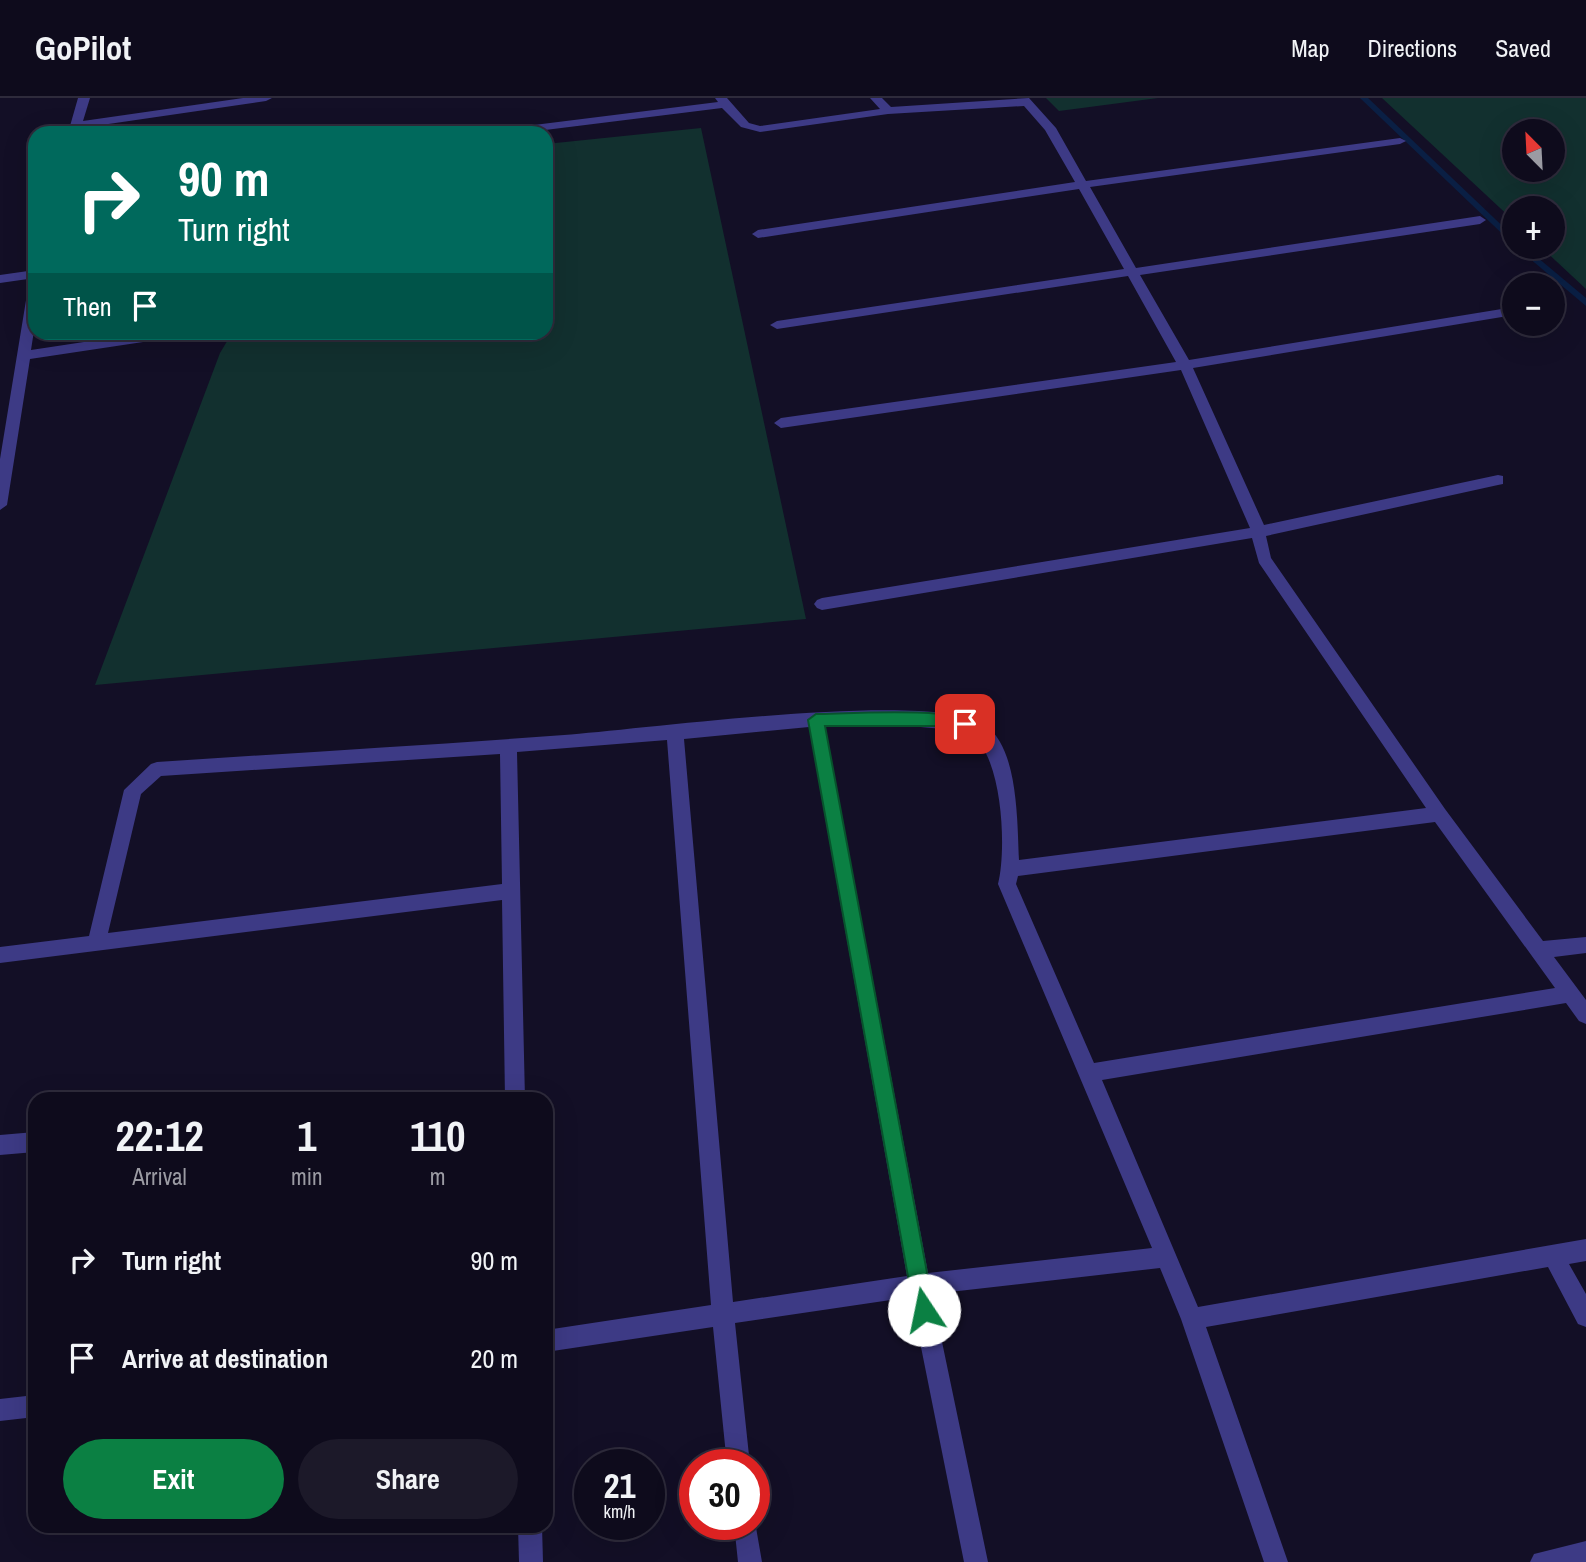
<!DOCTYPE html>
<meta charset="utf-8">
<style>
:root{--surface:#0e0b1c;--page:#1c1929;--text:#f1f3f6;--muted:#9b9ba3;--line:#2e2b3b;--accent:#0b8043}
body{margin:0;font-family:"Archivo Narrow",sans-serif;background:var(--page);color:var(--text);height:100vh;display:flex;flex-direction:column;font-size:26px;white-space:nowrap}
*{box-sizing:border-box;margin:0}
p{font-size:23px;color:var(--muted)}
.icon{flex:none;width:38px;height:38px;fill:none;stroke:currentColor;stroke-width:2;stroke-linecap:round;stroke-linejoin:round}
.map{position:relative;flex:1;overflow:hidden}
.drawer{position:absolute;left:28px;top:994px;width:525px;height:441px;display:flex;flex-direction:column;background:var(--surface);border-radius:21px;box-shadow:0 7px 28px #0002,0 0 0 2px var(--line)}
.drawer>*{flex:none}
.banner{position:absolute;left:28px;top:28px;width:525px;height:214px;border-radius:21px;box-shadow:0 7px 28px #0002,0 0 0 2px var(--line);background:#00695c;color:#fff;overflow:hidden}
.needle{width:46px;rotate:336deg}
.tools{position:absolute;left:1502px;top:21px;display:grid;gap:14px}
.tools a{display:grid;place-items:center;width:63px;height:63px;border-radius:50%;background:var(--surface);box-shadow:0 7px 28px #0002,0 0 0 2px var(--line);font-size:35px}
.speed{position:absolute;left:574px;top:1351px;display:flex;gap:14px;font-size:35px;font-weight:700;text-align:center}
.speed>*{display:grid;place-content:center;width:91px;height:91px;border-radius:50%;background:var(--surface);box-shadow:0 7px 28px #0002,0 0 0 2px var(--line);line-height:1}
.speed small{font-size:18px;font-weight:400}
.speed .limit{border:10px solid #d22;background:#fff;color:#111}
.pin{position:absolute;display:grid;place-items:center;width:60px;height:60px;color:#fff;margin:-30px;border-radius:14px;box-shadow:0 4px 10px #0006}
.me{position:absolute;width:77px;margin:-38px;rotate:349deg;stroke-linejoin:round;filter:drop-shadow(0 0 5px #0008)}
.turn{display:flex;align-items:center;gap:24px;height:147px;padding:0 35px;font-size:32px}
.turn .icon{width:91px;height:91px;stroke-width:2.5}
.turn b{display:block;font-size:49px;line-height:60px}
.then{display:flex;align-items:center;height:66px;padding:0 35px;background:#0003;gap:14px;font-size:26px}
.eta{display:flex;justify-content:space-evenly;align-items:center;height:119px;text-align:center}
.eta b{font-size:42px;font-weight:700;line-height:49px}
.button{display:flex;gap:14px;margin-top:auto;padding:14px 35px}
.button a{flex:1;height:80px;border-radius:42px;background:var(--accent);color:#fff;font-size:28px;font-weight:700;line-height:80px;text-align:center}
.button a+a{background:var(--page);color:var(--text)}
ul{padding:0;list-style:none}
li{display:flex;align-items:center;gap:21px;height:98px;padding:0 35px}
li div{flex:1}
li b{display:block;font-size:26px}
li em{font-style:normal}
header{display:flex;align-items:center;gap:42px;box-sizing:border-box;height:98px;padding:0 35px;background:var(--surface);border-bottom:2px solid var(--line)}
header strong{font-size:33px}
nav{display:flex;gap:38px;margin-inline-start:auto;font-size:24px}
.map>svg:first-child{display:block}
</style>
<header>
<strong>GoPilot</strong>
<nav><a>Map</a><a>Directions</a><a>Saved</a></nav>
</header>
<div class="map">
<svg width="1586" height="1464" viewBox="0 0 1586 1464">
<rect width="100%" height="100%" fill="#130f26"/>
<g fill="#12302f" fill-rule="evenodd">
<path d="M1046,0H1158L1059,13Z"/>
<path d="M1382,0H1586V191L1541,149H1552V110H1514V123ZM1514,33H1552V72H1514Z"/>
<path d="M701,30L806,521L95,587L220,255L232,235L546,234V46Z"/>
</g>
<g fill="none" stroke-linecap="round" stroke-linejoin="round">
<g fill="#0a1f44" fill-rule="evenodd">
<path d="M1360,0H1368L1514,139V147Z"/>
<path d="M1516,149H1525L1586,200V208Z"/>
</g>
<g fill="#3d3a85" fill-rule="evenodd">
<path d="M78,0H90L83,23L243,0H272L266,3L81,30L80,35H68Z"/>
<path d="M715,0H727L749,25L760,28L880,11L870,0H882L891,9L1029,0L1056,30L1086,83L1400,40L1406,43L1400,46L1090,89L1136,170L1480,118L1486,122L1480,126L1140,177L1189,262L1514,209V217L1193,270L1264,427L1498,377L1503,378V386L1498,387L1266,438L1271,460L1445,711L1543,843L1586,839V855L1554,859L1586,902V926L1579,923L1566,905L1102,982L1198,1209L1586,1141V1163L1569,1166L1586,1196V1229L1578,1226L1548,1169L1206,1229L1288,1464H1264L1181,1221L1160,1170L932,1196L988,1464H964L911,1199L735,1225L750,1367H727L713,1229L546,1254V1232L711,1207L667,642L517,654L525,1001H505L502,802L0,865V849L89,838L124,692L151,666L157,664C293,655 428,647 564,637C640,632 933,591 985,627C1019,650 1017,726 1019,762L1426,710L1259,465L1252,440L822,512L817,510L814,506L817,502L822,500L1250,430L1181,272L781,330L774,325L781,320L1176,264L1128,178L777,231L770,227L777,223L1124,171L1079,91L758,140L752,136L758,132L1075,84L1045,32L1024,8L888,16L760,34L741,29L722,10L521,35H488L494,32L718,4ZM898,627L966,633C1003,650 1007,752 998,786L1152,1150L928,1175L825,628ZM809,629L907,1178L733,1204L684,641ZM500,656L502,786L108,835L141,696L161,678ZM1435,724L1555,890L1094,965L1016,786L1018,778Z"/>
<path d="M35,172V180L0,185V177Z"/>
<path d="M35,180V226L31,252L150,234H189L183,238L30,261L7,407L0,412V361L29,184Z"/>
<path d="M1560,201L1566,205L1565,208L1552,210V202Z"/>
<path d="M35,1034V1054L0,1057V1037Z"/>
<path d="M35,1297V1319L0,1323V1301Z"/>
<path d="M754,1418L762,1464H738L734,1426H754Z"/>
<path d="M518,1428H542L543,1464H519Z"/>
<path d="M1586,1443V1464H1530L1534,1456Z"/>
</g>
</g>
<path fill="#0b8043" stroke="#07532c" stroke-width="2" d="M816,616C841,616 961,608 972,626L965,632L937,628H825L934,1212L931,1219L924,1222L917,1219L914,1212L808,622Z"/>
</svg>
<div class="tools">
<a><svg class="needle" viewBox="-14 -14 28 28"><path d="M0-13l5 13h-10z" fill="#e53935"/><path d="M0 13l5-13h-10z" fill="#9b9ba3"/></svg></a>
<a>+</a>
<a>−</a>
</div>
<div class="speed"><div>21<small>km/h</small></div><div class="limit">30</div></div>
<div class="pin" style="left:965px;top:626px;background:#d93025"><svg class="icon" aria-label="arrive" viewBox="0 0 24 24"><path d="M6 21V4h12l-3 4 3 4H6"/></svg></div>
<svg class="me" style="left:924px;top:1212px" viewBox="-20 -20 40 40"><circle r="19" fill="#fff"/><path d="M0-13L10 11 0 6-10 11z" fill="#0b8043"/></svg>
<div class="banner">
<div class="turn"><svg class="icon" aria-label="right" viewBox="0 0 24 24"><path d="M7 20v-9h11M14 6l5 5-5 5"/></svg><div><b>90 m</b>Turn right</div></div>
<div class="then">Then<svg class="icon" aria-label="arrive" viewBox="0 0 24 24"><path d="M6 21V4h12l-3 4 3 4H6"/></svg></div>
</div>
<section class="drawer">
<div class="eta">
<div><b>22:12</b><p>Arrival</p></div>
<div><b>1</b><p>min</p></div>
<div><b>110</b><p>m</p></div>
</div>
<ul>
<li><svg class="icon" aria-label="right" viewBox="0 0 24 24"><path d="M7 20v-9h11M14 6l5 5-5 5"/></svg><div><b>Turn right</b></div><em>90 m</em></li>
<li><svg class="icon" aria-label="arrive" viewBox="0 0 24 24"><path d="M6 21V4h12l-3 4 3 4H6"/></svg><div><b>Arrive at destination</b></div><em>20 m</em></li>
</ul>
<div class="button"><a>Exit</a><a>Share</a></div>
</section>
</div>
